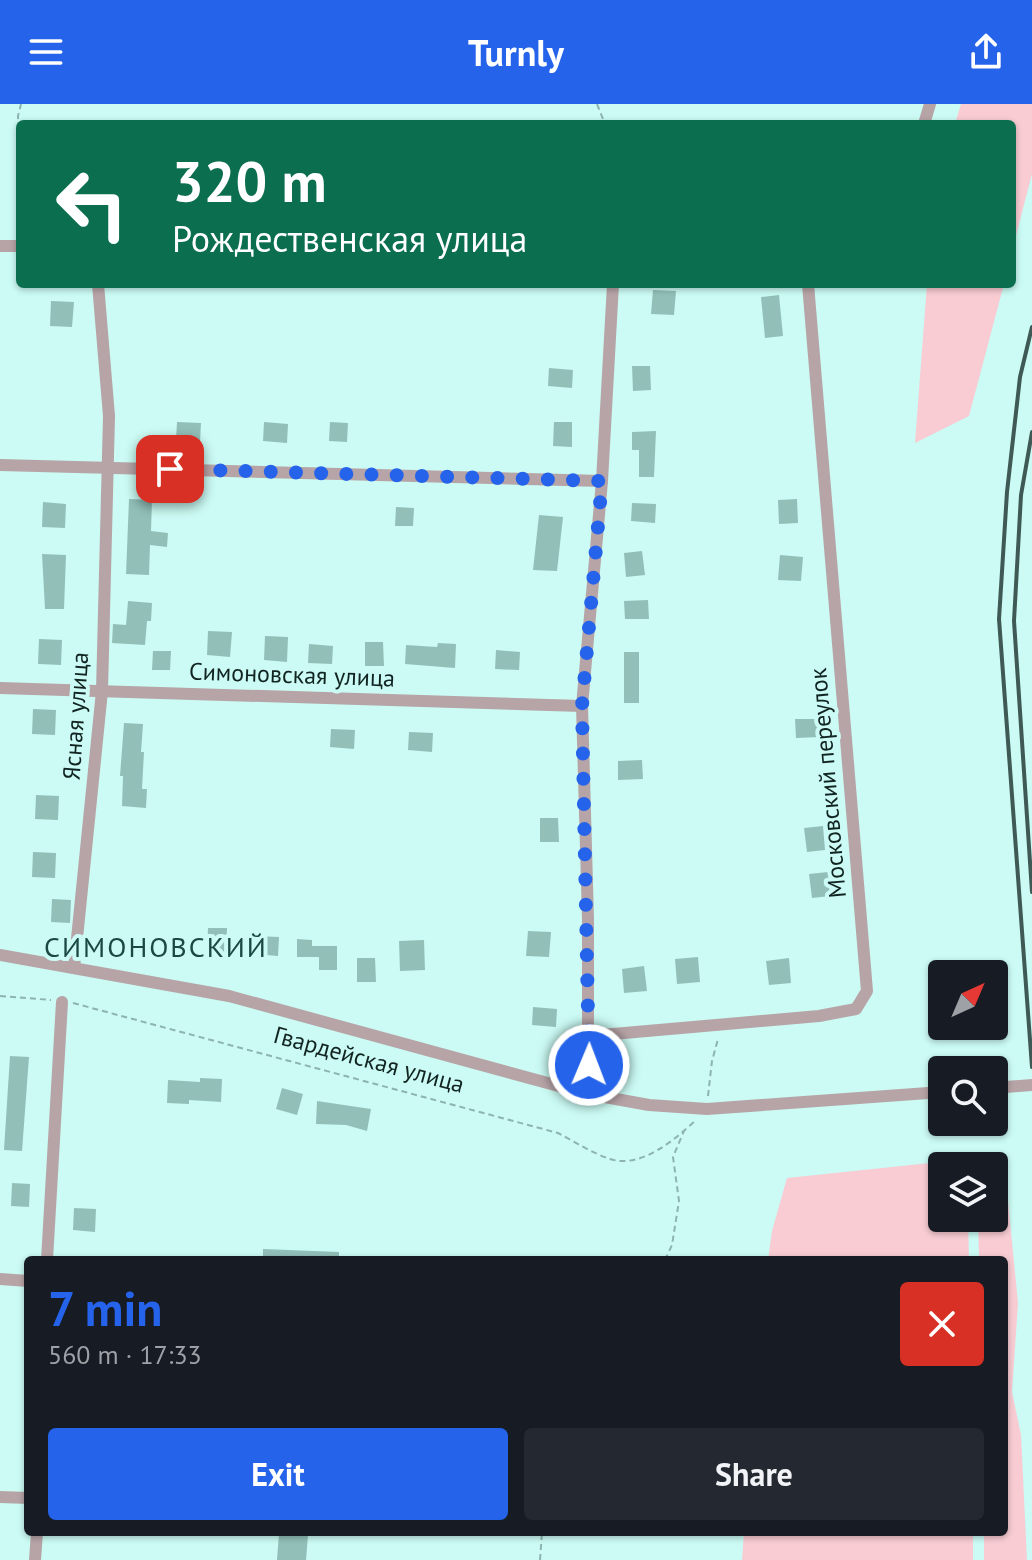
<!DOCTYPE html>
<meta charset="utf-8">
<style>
:root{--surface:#171b24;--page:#242831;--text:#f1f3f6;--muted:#9ea1a6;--accent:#2563eb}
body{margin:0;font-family:"PT Sans",sans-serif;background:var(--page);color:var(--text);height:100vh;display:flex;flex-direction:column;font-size:30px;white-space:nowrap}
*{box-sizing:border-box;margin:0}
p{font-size:26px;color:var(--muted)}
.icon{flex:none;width:44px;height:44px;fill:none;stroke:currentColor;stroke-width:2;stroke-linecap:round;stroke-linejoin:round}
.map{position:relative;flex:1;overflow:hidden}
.panel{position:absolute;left:24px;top:1152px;width:984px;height:280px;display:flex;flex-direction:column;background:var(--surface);border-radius:8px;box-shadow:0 2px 6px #0004}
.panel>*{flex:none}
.guide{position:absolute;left:16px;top:16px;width:1000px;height:168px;border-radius:8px;box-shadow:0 2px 6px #0004;background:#0b6e4f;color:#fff;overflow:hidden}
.needle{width:52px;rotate:44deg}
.tools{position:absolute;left:928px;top:856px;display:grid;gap:16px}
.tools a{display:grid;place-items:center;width:80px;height:80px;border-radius:8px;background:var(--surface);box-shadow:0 2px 6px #0004;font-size:40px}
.pin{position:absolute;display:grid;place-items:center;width:68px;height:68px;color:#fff;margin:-34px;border-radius:16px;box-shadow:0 4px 12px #0006}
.me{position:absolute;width:88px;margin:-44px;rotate:1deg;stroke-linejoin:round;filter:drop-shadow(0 0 6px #0008)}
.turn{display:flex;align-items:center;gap:28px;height:168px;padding:0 24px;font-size:36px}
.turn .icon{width:104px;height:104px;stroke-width:2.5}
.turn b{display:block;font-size:56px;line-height:68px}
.round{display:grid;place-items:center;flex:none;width:84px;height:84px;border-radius:8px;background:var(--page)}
.head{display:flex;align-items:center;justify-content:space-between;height:136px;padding:0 24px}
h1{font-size:48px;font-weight:600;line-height:60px;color:var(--accent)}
.cta{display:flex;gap:16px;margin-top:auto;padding:16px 24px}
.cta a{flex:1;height:92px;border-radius:8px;background:var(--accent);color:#fff;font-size:32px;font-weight:600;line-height:92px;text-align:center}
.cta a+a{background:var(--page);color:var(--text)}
header{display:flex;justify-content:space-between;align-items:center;height:104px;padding:0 24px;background:var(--accent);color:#fff;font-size:36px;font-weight:600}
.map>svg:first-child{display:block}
</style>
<header><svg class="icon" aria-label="menu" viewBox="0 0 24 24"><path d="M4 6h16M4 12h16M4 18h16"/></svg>Turnly<svg class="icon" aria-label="share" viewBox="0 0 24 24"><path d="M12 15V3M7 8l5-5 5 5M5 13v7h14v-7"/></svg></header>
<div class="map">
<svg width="1032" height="1456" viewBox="0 0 1032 1456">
<rect width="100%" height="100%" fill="#cbfbf4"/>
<g fill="#f9ccd4">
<path d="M961,0H1032V70L1012,147V20H955Z"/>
<path d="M927,180H1004L969,312L915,339Z"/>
<path d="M968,1055V1062H942V1114H968L969,1156H768L772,1127L787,1074Z"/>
<path d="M994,1074L1007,1086L1018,1199L1012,1288L1021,1331L1027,1456H984V1428H1004V1156H979L978,1116L979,1114H994Z"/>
<path d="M744,1428H973V1456H742Z"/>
</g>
<g fill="#92c0b9">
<path d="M653,186L676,187L674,211L651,210Z"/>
<path d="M779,191L783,232L765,234L761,193Z"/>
<path d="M51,197L74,198L72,223L50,222Z"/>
<path d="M632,262H650L651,286L633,287Z"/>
<path d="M549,264L573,266L572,284L548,282Z"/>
<path d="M177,318L201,319L200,338L176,336Z"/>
<path d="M264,318L288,320L287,339L263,337Z"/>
<path d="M330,318L348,319L347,338L329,337Z"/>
<path d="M554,318H572V343L553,342Z"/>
<path d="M656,327L654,373H639V346H632V328Z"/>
<path d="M129,395L152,396L151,427L168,429L167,443L150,441L149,471L126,470Z"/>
<path d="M797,395L798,419L779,420L778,396Z"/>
<path d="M43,398L66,400L65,424L42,423Z"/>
<path d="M632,399L656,400L655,419L631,417Z"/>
<path d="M396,403L414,404L413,422H395Z"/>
<path d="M539,411L563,413L557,467L533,466Z"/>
<path d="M642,447L645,471L626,473L624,449Z"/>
<path d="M42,450L66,451L64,505H45Z"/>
<path d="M780,451L803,453L801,477L778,476Z"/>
<path d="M648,496L649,515H625L624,497Z"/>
<path d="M128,497L152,499L151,517H147L145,541L112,539L113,520L126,521Z"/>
<path d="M208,527L232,528L230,553L207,551Z"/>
<path d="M265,532L288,533L287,558L264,556Z"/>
<path d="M39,535L62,536L61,561L38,560Z"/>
<path d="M365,538H383L384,562H365Z"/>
<path d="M438,539L456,540L455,564L405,560L406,541L437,543Z"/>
<path d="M309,540L333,542L332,560L308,559Z"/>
<path d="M496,546L520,548L519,566L495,565Z"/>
<path d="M153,547H171L170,566H152Z"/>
<rect x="624" y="548" width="15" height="51"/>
<path d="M33,605L56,606L55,631L32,630Z"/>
<path d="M795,615H819L820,633L796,634Z"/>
<path d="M124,619L143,620L141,648H144L142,685H147L146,704L122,702L123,672H120Z"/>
<path d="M331,625L355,626L354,645L330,643Z"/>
<path d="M409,628L433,629L432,648L408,646Z"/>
<path d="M642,656L643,675L618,676V657Z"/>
<path d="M36,691L59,692L58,716L35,715Z"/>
<path d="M540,714H558L559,738H540Z"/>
<path d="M823,722L825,746L807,748L804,724Z"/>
<path d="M33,748L56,749L55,774L32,773Z"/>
<path d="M828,768L830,792L812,794L809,770Z"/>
<path d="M52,795L71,796L70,819L51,818Z"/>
<path d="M208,824H227L226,849L207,848Z"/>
<path d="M528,827L551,828L549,853L526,852Z"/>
<path d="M255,832L279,833L278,852L254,850Z"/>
<path d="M297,835L312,836V842H337V866H319V853H297Z"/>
<path d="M424,836L425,866L400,867L399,837Z"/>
<path d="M698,853L700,878L677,880L675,855Z"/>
<path d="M357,854H375L376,878H357Z"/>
<path d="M789,854L791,879L769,881L766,857Z"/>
<path d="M644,862L647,887L624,889L622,865Z"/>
<path d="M533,903L557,905L556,923L532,921Z"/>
<path d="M10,952L29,953L22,1047L4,1046Z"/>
<path d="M200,974L222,975L221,998L189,996V1000L167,999L168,976L200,978Z"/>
<path d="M282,984L303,990L297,1011L276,1005Z"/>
<path d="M317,997L371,1005L367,1027L346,1021L316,1020Z"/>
<path d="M12,1079L30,1080L29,1103L11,1102Z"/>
<path d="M74,1104L96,1105L95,1128L73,1126Z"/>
<path d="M263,1145L339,1148V1156H263Z"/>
<path d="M279,1429L308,1431L306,1456H277Z"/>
</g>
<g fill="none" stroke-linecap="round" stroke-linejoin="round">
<g stroke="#8db4ae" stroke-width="2" stroke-dasharray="6 4" stroke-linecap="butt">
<path d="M597,0L605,20"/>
<path d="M20,75L18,12L21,0"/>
<path d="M0,892L51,896"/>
<path d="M73,899L558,1029C575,1038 592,1049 610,1055C641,1065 674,1036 695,1017"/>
<path d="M708,992L712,957L718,935"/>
<path d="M665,1156L672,1141L679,1097L673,1053L684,1027"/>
<path d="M540,1456L542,1428"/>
</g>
<g stroke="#b7a4a7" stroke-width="12">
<path d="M924,20L930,0"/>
<path d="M0,142H20"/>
<path d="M0,361L602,377"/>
<path d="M0,584L582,602"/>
<path d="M0,851L229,892L588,990L649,1001L707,1005L942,988"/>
<path d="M74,864L102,587L109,312L98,180"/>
<path d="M590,932L819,912L856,905L867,887L808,180"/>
<path d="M994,984L1032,981"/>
<path d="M588,990V815L582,602L602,377L613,180"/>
<path d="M47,1156L62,898"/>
<path d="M0,1175L28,1177"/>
<path d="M0,1393L28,1394"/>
<path d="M35,1456L37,1428"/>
</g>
<g stroke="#3f5955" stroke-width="4">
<path d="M1032,223L1020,273L1007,388L999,515L1032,963"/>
<path d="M1032,328L1021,391L1014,517L1032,788"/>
</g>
</g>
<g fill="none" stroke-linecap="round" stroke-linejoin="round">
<path stroke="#2563eb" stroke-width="14" stroke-dasharray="0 25.2" d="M170,365L602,377L582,602L589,961"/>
</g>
<g text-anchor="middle" stroke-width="8" stroke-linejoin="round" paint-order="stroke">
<g font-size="24" fill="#112421" stroke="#cbfbf4">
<text transform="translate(292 571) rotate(2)" y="8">Симоновская улица</text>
<text transform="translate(76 612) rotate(-86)" y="8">Ясная улица</text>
<text transform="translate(828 679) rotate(-95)" y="8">Московский переулок</text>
<text transform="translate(369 956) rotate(15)" y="8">Гвардейская улица</text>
</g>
<g font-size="28" letter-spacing="2" fill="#1b4843" stroke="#cbfbf4">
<text x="156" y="853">СИМОНОВСКИЙ</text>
</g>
</g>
</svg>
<div class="tools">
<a><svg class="needle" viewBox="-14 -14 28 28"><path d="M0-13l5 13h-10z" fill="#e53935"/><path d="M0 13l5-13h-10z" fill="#9ea1a6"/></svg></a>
<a><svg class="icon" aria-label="search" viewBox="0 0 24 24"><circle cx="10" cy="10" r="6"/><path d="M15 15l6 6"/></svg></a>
<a><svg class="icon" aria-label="layers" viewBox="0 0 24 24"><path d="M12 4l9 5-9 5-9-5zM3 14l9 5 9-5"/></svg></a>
</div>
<div class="pin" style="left:170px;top:365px;background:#d93025"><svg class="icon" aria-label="arrive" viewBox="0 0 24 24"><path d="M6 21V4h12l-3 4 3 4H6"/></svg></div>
<svg class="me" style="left:589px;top:961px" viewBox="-20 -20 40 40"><circle r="17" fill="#2563eb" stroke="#fff" stroke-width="3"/><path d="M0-11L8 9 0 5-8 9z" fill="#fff"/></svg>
<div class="guide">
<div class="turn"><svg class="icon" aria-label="left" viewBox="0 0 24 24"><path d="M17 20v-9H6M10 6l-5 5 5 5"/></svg><div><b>320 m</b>Рождественская улица</div></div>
</div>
<section class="panel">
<div class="head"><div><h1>7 min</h1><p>560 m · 17:33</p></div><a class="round" style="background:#d93025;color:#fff"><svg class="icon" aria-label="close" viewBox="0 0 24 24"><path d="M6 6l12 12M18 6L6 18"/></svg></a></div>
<div class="cta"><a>Exit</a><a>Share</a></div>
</section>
</div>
